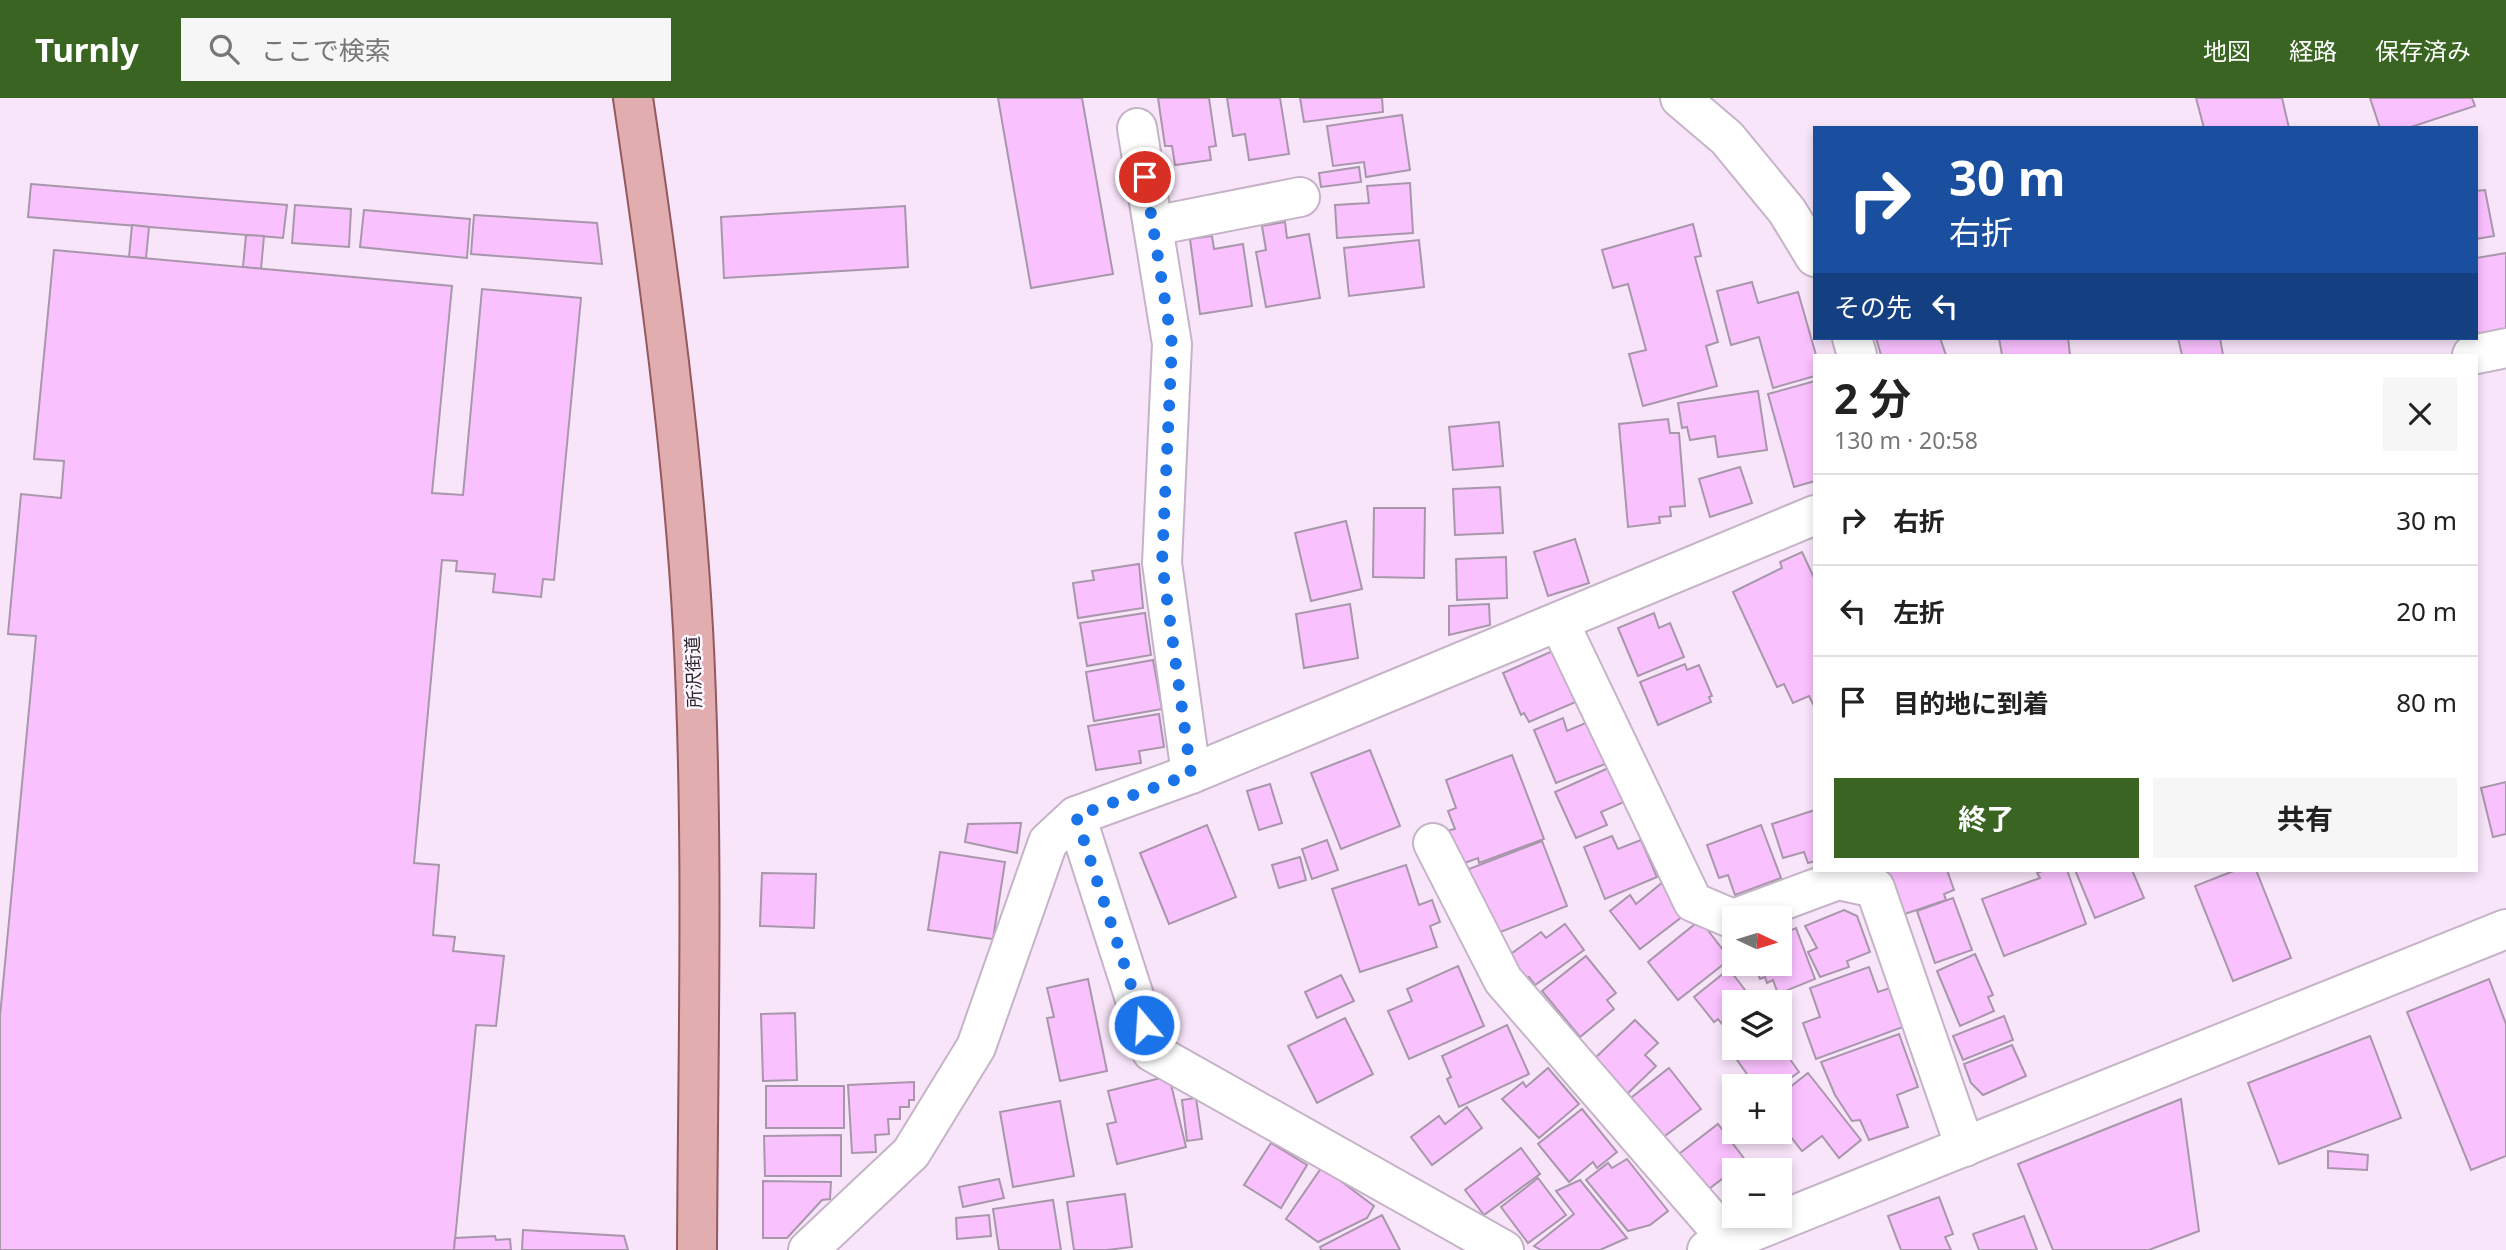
<!DOCTYPE html>
<html lang="ja">
<meta charset="utf-8">
<style>
:root{--surface:#fff;--page:#f6f6f6;--text:#222;--muted:#767676;--line:#e0e0e0;--accent:#3a6421}
body{margin:0;font-family:"Noto Sans","Noto Sans JP",sans-serif;background:var(--page);color:var(--text);height:100vh;display:flex;flex-direction:column;font-size:26px;white-space:nowrap}
*{box-sizing:border-box;margin:0}
p{font-size:23px;color:var(--muted)}
.icon{flex:none;width:38px;height:38px;fill:none;stroke:currentColor;stroke-width:2;stroke-linecap:round;stroke-linejoin:round}
.map{position:relative;flex:1;overflow:hidden}
.sheet{position:absolute;left:1813px;top:256px;width:665px;height:518px;display:flex;flex-direction:column;background:var(--surface);border-radius:0px;box-shadow:0 4px 10px #0003}
.sheet>*{flex:none}
.hud{position:absolute;left:1813px;top:28px;width:665px;height:214px;border-radius:0px;box-shadow:0 4px 10px #0003;background:#1a4fa0;color:#fff;overflow:hidden}
.needle{width:46px;rotate:94deg}
.buttons{position:absolute;left:1722px;top:808px;display:grid;gap:14px}
.buttons a{display:grid;place-items:center;width:70px;height:70px;border-radius:0px;background:var(--surface);box-shadow:0 4px 10px #0003;font-size:35px}
.pin{position:absolute;display:grid;place-items:center;width:60px;height:60px;color:#fff;margin:-30px;border:4px solid #fff;border-radius:50%;box-shadow:0 2px 7px #0007}
.me{position:absolute;width:77px;margin:-38px;rotate:342deg;stroke-linejoin:round;filter:drop-shadow(0 0 5px #0008)}
.turn{display:flex;align-items:center;gap:24px;height:147px;padding:0 21px;font-size:32px}
.turn .icon{width:91px;height:91px;stroke-width:2.5}
.turn b{display:block;font-size:49px;line-height:60px}
.then{display:flex;align-items:center;height:66px;padding:0 21px;background:#0003;gap:14px;font-size:26px}
.round{display:grid;place-items:center;flex:none;width:74px;height:74px;border-radius:0px;background:var(--page)}
.head{display:flex;align-items:center;justify-content:space-between;height:119px;padding:0 21px}
h1{font-size:42px;font-weight:700;line-height:52px}
.primary-button{display:flex;gap:14px;margin-top:auto;padding:14px 21px}
.primary-button a{flex:1;height:80px;border-radius:0px;background:var(--accent);color:#fff;font-size:28px;font-weight:700;line-height:80px;text-align:center}
.primary-button a+a{background:var(--page);color:var(--text)}
ul{padding:0;list-style:none}
li{display:flex;align-items:center;gap:21px;height:91px;padding:0 21px;border-top:2px solid var(--line)}
li div{flex:1}
li b{display:block;font-size:26px}
li em{font-style:normal}
header{display:flex;align-items:center;gap:42px;box-sizing:border-box;height:98px;padding:0 35px;background:var(--accent);color:#fff}
header strong{font-size:33px}
nav{display:flex;gap:38px;margin-inline-start:auto;font-size:24px}
.search{width:490px;height:63px;background:var(--page);display:flex;align-items:center;gap:18px;box-sizing:border-box;padding:0 24px;border-radius:0px;color:var(--muted);font-size:26px}
.map>svg:first-child{display:block}
</style>
<header>
<strong>Turnly</strong>
<div class="search"><svg class="icon" aria-label="search" viewBox="0 0 24 24"><circle cx="10" cy="10" r="6"/><path d="M15 15l6 6"/></svg>ここで検索</div>
<nav><a>地図</a><a>経路</a><a>保存済み</a></nav>
</header>
<div class="map">
<svg width="2506" height="1152" viewBox="0 0 2506 1152">
<rect width="100%" height="100%" fill="#f8e5fa"/>
<g fill="#fac1ff" stroke="#a897aa" stroke-width="2">
<path d="M998,0H1082L1113,176L1031,190Z"/>
<path d="M1158,0H1209L1216,48L1209,49L1211,62L1175,67L1172,48H1165Z"/>
<path d="M1227,0H1280L1289,56L1249,62L1245,36L1233,38Z"/>
<path d="M1300,0H1382L1383,14L1304,24Z"/>
<path d="M2196,0H2282L2289,30H2204Z"/>
<path d="M2370,0H2472L2475,8L2408,30H2380Z"/>
<path d="M1402,17L1410,72L1366,79L1364,64L1333,68L1327,28Z"/>
<path d="M1359,69L1361,84L1321,89L1319,75Z"/>
<path d="M1410,85L1413,135L1337,140L1335,107L1369,105L1367,88Z"/>
<path d="M31,86L287,107L283,140L28,119Z"/>
<path d="M2485,92L2494,138L2476,141V93Z"/>
<path d="M295,107L351,111L349,149L292,145Z"/>
<path d="M905,108L908,169L724,180L721,119Z"/>
<path d="M364,112L470,121L467,160L360,149Z"/>
<path d="M474,117L597,125L602,166L471,156Z"/>
<path d="M1285,124L1287,140L1309,136L1320,200L1266,209L1256,154L1266,152L1262,128Z"/>
<path d="M1693,126L1701,158L1695,159L1718,244L1706,248L1717,288L1643,308L1629,256L1646,252L1628,186L1613,190L1602,152Z"/>
<path d="M132,127L149,129L146,160L129,159Z"/>
<path d="M246,137L264,138L261,171L243,169Z"/>
<path d="M1212,138L1214,151L1243,146L1252,208L1200,216L1190,141Z"/>
<path d="M1419,142L1424,189L1349,198L1344,150Z"/>
<path d="M54,152L452,188L432,395L463,397L482,191L581,200L554,482L543,481L541,499L493,494L495,476L456,473L457,463L442,462L414,765L439,767L433,837L455,839L453,853L504,858L496,928L476,927L454,1152H0V918L36,538L8,536L21,396L61,400L64,363L34,361Z"/>
<path d="M2506,155V232L2476,237V160Z"/>
<path d="M1752,184L1758,205L1798,194L1816,257L1815,278L1773,290L1759,239L1731,247L1717,193Z"/>
<path d="M1876,240H1940L1946,257H1881Z"/>
<path d="M1999,240H2068L2070,257H2002Z"/>
<path d="M2178,240H2220L2223,257H2182Z"/>
<path d="M1815,283V383L1794,389L1768,296Z"/>
<path d="M1758,293L1767,352L1718,359L1715,338L1690,342L1687,329L1682,330L1678,305Z"/>
<path d="M1668,321L1670,335H1679L1685,408L1670,409L1671,418L1659,419L1660,425L1628,429L1619,326Z"/>
<path d="M1499,324L1503,368L1453,372L1449,329Z"/>
<path d="M1740,369L1752,405L1710,419L1699,381Z"/>
<path d="M1500,389L1503,435L1455,437L1453,391Z"/>
<path d="M1374,410H1425L1424,480L1373,479Z"/>
<path d="M1346,423L1362,491L1311,503L1295,435Z"/>
<path d="M1575,441L1589,485L1548,498L1534,454Z"/>
<path d="M1802,454L1815,482V610L1809,598L1793,605L1784,586L1777,589L1733,494L1782,470L1780,464Z"/>
<path d="M1506,459L1507,500L1457,502L1456,461Z"/>
<path d="M1139,466L1143,510L1078,520L1073,485L1094,482L1092,473Z"/>
<path d="M1350,506L1358,560L1304,570L1296,516Z"/>
<path d="M1489,506L1490,527L1449,537V508Z"/>
<path d="M1145,515L1151,557L1087,568L1080,525Z"/>
<path d="M1654,515L1659,530L1670,525L1684,559L1638,578L1618,530Z"/>
<path d="M1555,552L1578,603L1529,624L1524,615L1521,617L1503,575Z"/>
<path d="M1153,562L1162,611L1094,623L1086,574Z"/>
<path d="M1685,566L1687,572L1699,567L1712,598L1709,599L1711,604L1658,627L1640,584Z"/>
<path d="M1159,616L1164,649L1139,653L1141,665L1096,672L1088,628Z"/>
<path d="M1563,620L1567,633L1595,621L1613,663L1556,685L1534,632Z"/>
<path d="M1370,652L1400,728L1341,751L1311,675Z"/>
<path d="M1512,657L1544,741L1479,765L1478,760L1459,767L1446,733L1455,731L1448,713L1456,710L1446,682Z"/>
<path d="M1613,668L1624,704L1601,714L1607,727L1576,740L1555,694Z"/>
<path d="M2506,684V736L2493,739L2481,690Z"/>
<path d="M1270,686L1282,725L1259,732L1247,693Z"/>
<path d="M1815,712V763L1808,765L1804,754L1783,760L1772,726Z"/>
<path d="M1021,725L1017,755L965,744L968,726Z"/>
<path d="M1207,727L1236,799L1169,826L1140,755Z"/>
<path d="M1761,727L1781,780L1735,797L1728,777L1719,780L1707,747Z"/>
<path d="M1612,738L1618,751L1641,742L1657,779L1605,801L1584,749Z"/>
<path d="M1327,742L1338,772L1312,781L1302,751Z"/>
<path d="M1542,743L1567,808L1485,840L1461,774Z"/>
<path d="M940,754L1005,764L993,841L928,832Z"/>
<path d="M1300,759L1306,782L1279,790L1272,767Z"/>
<path d="M1406,767L1419,807L1432,802L1440,824L1430,828L1437,849L1360,874L1332,791Z"/>
<path d="M1891,772H1947L1954,792L1944,796L1946,802L1899,818L1886,774Z"/>
<path d="M2045,772H2067L2086,826L2004,858L1982,801L2040,780L2037,775Z"/>
<path d="M2075,772H2132L2144,800L2095,820Z"/>
<path d="M2236,772H2256L2291,860L2233,883L2195,788Z"/>
<path d="M762,775L816,776L814,830L760,828Z"/>
<path d="M1663,784L1687,815L1640,851L1610,813L1630,797L1636,806Z"/>
<path d="M1953,800L1972,852L1935,865L1917,813Z"/>
<path d="M1844,812L1857,818L1870,854L1847,863L1849,869L1820,879L1808,854L1817,850L1805,828Z"/>
<path d="M1700,822L1730,861L1678,902L1648,864Z"/>
<path d="M1565,826L1584,852L1535,887L1529,879L1525,882L1508,858L1541,834L1546,840Z"/>
<path d="M1796,830L1815,881L1778,896L1773,882L1767,885L1765,879L1760,881L1754,866H1780V837Z"/>
<path d="M1975,856L1993,897L1988,899L1994,913L1960,928L1937,873Z"/>
<path d="M1586,858L1616,895L1607,902L1614,911L1580,939L1542,893Z"/>
<path d="M1458,868L1484,928L1409,961L1388,913L1412,903L1407,891Z"/>
<path d="M1869,869L1878,894L1890,890L1903,929L1816,961L1803,925L1820,919L1810,890Z"/>
<path d="M1729,871L1755,905H1734V929L1728,933L1718,921L1714,924L1694,899Z"/>
<path d="M1341,877L1354,903L1317,920L1305,894Z"/>
<path d="M1088,881L1107,973L1060,983L1047,920L1054,919L1047,890Z"/>
<path d="M2489,881L2506,926V1058L2471,1072L2407,914Z"/>
<path d="M795,915L797,982L763,983L761,916Z"/>
<path d="M2004,918L2013,942L1963,962L1953,938Z"/>
<path d="M1345,920L1373,976L1317,1005L1288,948Z"/>
<path d="M1635,922L1658,945L1645,957L1656,968L1625,998L1592,963Z"/>
<path d="M1507,927L1529,976L1459,1009L1447,981L1451,979L1442,958Z"/>
<path d="M1899,936L1918,989L1897,997L1908,1029L1869,1042L1860,1022L1852,1023L1835,997L1821,964Z"/>
<path d="M2370,938L2401,1020L2279,1066L2248,985Z"/>
<path d="M1780,947L1799,974L1778,989H1756L1730,952L1734,949L1780,950Z"/>
<path d="M2012,947L2026,978L1983,997L1971,985L1964,966Z"/>
<path d="M1548,970L1579,1006L1539,1040L1502,1001L1523,984L1526,989Z"/>
<path d="M1669,970L1701,1011L1658,1043L1627,1003Z"/>
<path d="M1808,975L1861,1042L1839,1060L1822,1038L1802,1053L1780,1025V997Z"/>
<path d="M1169,978L1186,1049L1117,1066L1107,1026L1116,1024L1108,993Z"/>
<path d="M914,984V1002H909V1009H900V1021H888L889,1036L875,1037L876,1054L852,1055L848,987Z"/>
<rect x="766" y="988" width="78" height="42"/>
<path d="M1196,1000L1202,1041L1187,1043L1182,1002Z"/>
<path d="M2181,1001L2199,1133L2149,1152H2053L2018,1066Z"/>
<path d="M1060,1003L1074,1078L1013,1089L1000,1014Z"/>
<path d="M1467,1009L1482,1030L1432,1067L1411,1039L1439,1018L1445,1026Z"/>
<path d="M1582,1011L1617,1054L1597,1070L1593,1064L1569,1084L1538,1046Z"/>
<path d="M1718,1026L1746,1063L1702,1096L1675,1059Z"/>
<path d="M841,1037V1078H765L764,1038Z"/>
<path d="M1271,1045L1307,1067L1281,1110L1244,1087Z"/>
<path d="M1521,1050L1540,1076L1484,1117L1465,1092Z"/>
<path d="M2328,1053L2368,1057L2367,1072L2328,1070Z"/>
<path d="M1627,1061L1668,1113L1650,1127L1628,1133L1586,1082L1608,1065L1612,1070Z"/>
<path d="M1322,1069L1374,1108L1367,1120L1318,1144L1286,1121Z"/>
<path d="M1538,1080L1566,1117L1528,1145L1501,1109Z"/>
<path d="M999,1081L1004,1100L963,1109L959,1089Z"/>
<path d="M1580,1082L1627,1140L1600,1152H1541L1534,1148L1574,1116L1556,1093Z"/>
<path d="M763,1083L831,1084L830,1101L822,1102L787,1140H763Z"/>
<path d="M1125,1096L1132,1149L1107,1152H1074L1067,1104Z"/>
<path d="M1939,1099L1953,1136L1945,1139L1951,1152H1901L1888,1118Z"/>
<path d="M1053,1102L1061,1152H999L993,1111Z"/>
<path d="M989,1117L991,1138L957,1141L956,1120Z"/>
<path d="M1382,1117L1400,1152H1321L1320,1149Z"/>
<path d="M2024,1118L2037,1152H1979L1973,1136Z"/>
<path d="M523,1132L624,1138L628,1152H522Z"/>
<path d="M495,1138L496,1142L510,1141L511,1152H454L455,1140Z"/>
</g>
<g fill="none" stroke-linecap="round" stroke-linejoin="round">
<defs>
<g id="minor">
<path d="M1680,0L1727,40L1787,113L1815,159"/>
<path d="M1137,30L1172,246L1162,465L1191,676"/>
<path d="M1153,128L1300,99"/>
<path d="M1852,240L1857,257"/>
<path d="M2472,257L2506,250"/>
<path d="M1559,524L1693,804L1733,821L1838,782L1875,790L1965,1049"/>
<path d="M1076,718L1152,954L1504,1152"/>
<path d="M1433,745L1503,882L1737,1152"/>
<path d="M808,1152L911,1055L976,949L1048,744L1076,718L1191,676L1815,417"/>
<path d="M1707,1152L2506,831"/>
</g>
<path id="major" d="M633,0C659,176 683,353 693,531C704,737 698,945 697,1152"/>
</defs>
<use href="#minor" stroke="#c5b3c7" stroke-width="42"/>
<use href="#major" stroke="#94595d" stroke-width="42"/>
<use href="#minor" stroke="#fff" stroke-width="38"/>
<use href="#major" stroke="#e1adaf" stroke-width="38"/>
</g>
<g fill="none" stroke-linecap="round" stroke-linejoin="round">
<path stroke="#1a73e8" stroke-width="12" stroke-dasharray="0 21.6" d="M1144,927L1076,718L1191,676L1162,465L1172,246L1145,79"/>
</g>
<g text-anchor="middle" stroke-width="5" stroke-linejoin="round" paint-order="stroke">
<g font-size="18" fill="#29222a" stroke="#fff7ff">
<text transform="translate(694 574) rotate(-92)" y="6">所沢街道</text>
</g>
</g>
</svg>
<div class="buttons">
<a><svg class="needle" viewBox="-14 -14 28 28"><path d="M0-13l5 13h-10z" fill="#e53935"/><path d="M0 13l5-13h-10z" fill="#767676"/></svg></a>
<a><svg class="icon" aria-label="layers" viewBox="0 0 24 24"><path d="M12 4l9 5-9 5-9-5zM3 14l9 5 9-5"/></svg></a>
<a>+</a>
<a>−</a>
</div>
<div class="pin" style="left:1145px;top:79px;background:#d93025"><svg class="icon" aria-label="arrive" viewBox="0 0 24 24"><path d="M6 21V4h12l-3 4 3 4H6"/></svg></div>
<svg class="me" style="left:1144px;top:927px" viewBox="-20 -20 40 40"><circle r="17" fill="#1a73e8" stroke="#fff" stroke-width="3"/><path d="M0-11L8 9 0 5-8 9z" fill="#fff"/></svg>
<div class="hud">
<div class="turn"><svg class="icon" aria-label="right" viewBox="0 0 24 24"><path d="M7 20v-9h11M14 6l5 5-5 5"/></svg><div><b>30 m</b>右折</div></div>
<div class="then">その先<svg class="icon" aria-label="left" viewBox="0 0 24 24"><path d="M17 20v-9H6M10 6l-5 5 5 5"/></svg></div>
</div>
<section class="sheet">
<div class="head"><div><h1>2 分</h1><p>130 m · 20:58</p></div><a class="round"><svg class="icon" aria-label="close" viewBox="0 0 24 24"><path d="M6 6l12 12M18 6L6 18"/></svg></a></div>
<ul>
<li><svg class="icon" aria-label="right" viewBox="0 0 24 24"><path d="M7 20v-9h11M14 6l5 5-5 5"/></svg><div><b>右折</b></div><em>30 m</em></li>
<li><svg class="icon" aria-label="left" viewBox="0 0 24 24"><path d="M17 20v-9H6M10 6l-5 5 5 5"/></svg><div><b>左折</b></div><em>20 m</em></li>
<li><svg class="icon" aria-label="arrive" viewBox="0 0 24 24"><path d="M6 21V4h12l-3 4 3 4H6"/></svg><div><b>目的地に到着</b></div><em>80 m</em></li>
</ul>
<div class="primary-button"><a>終了</a><a>共有</a></div>
</section>
</div>
